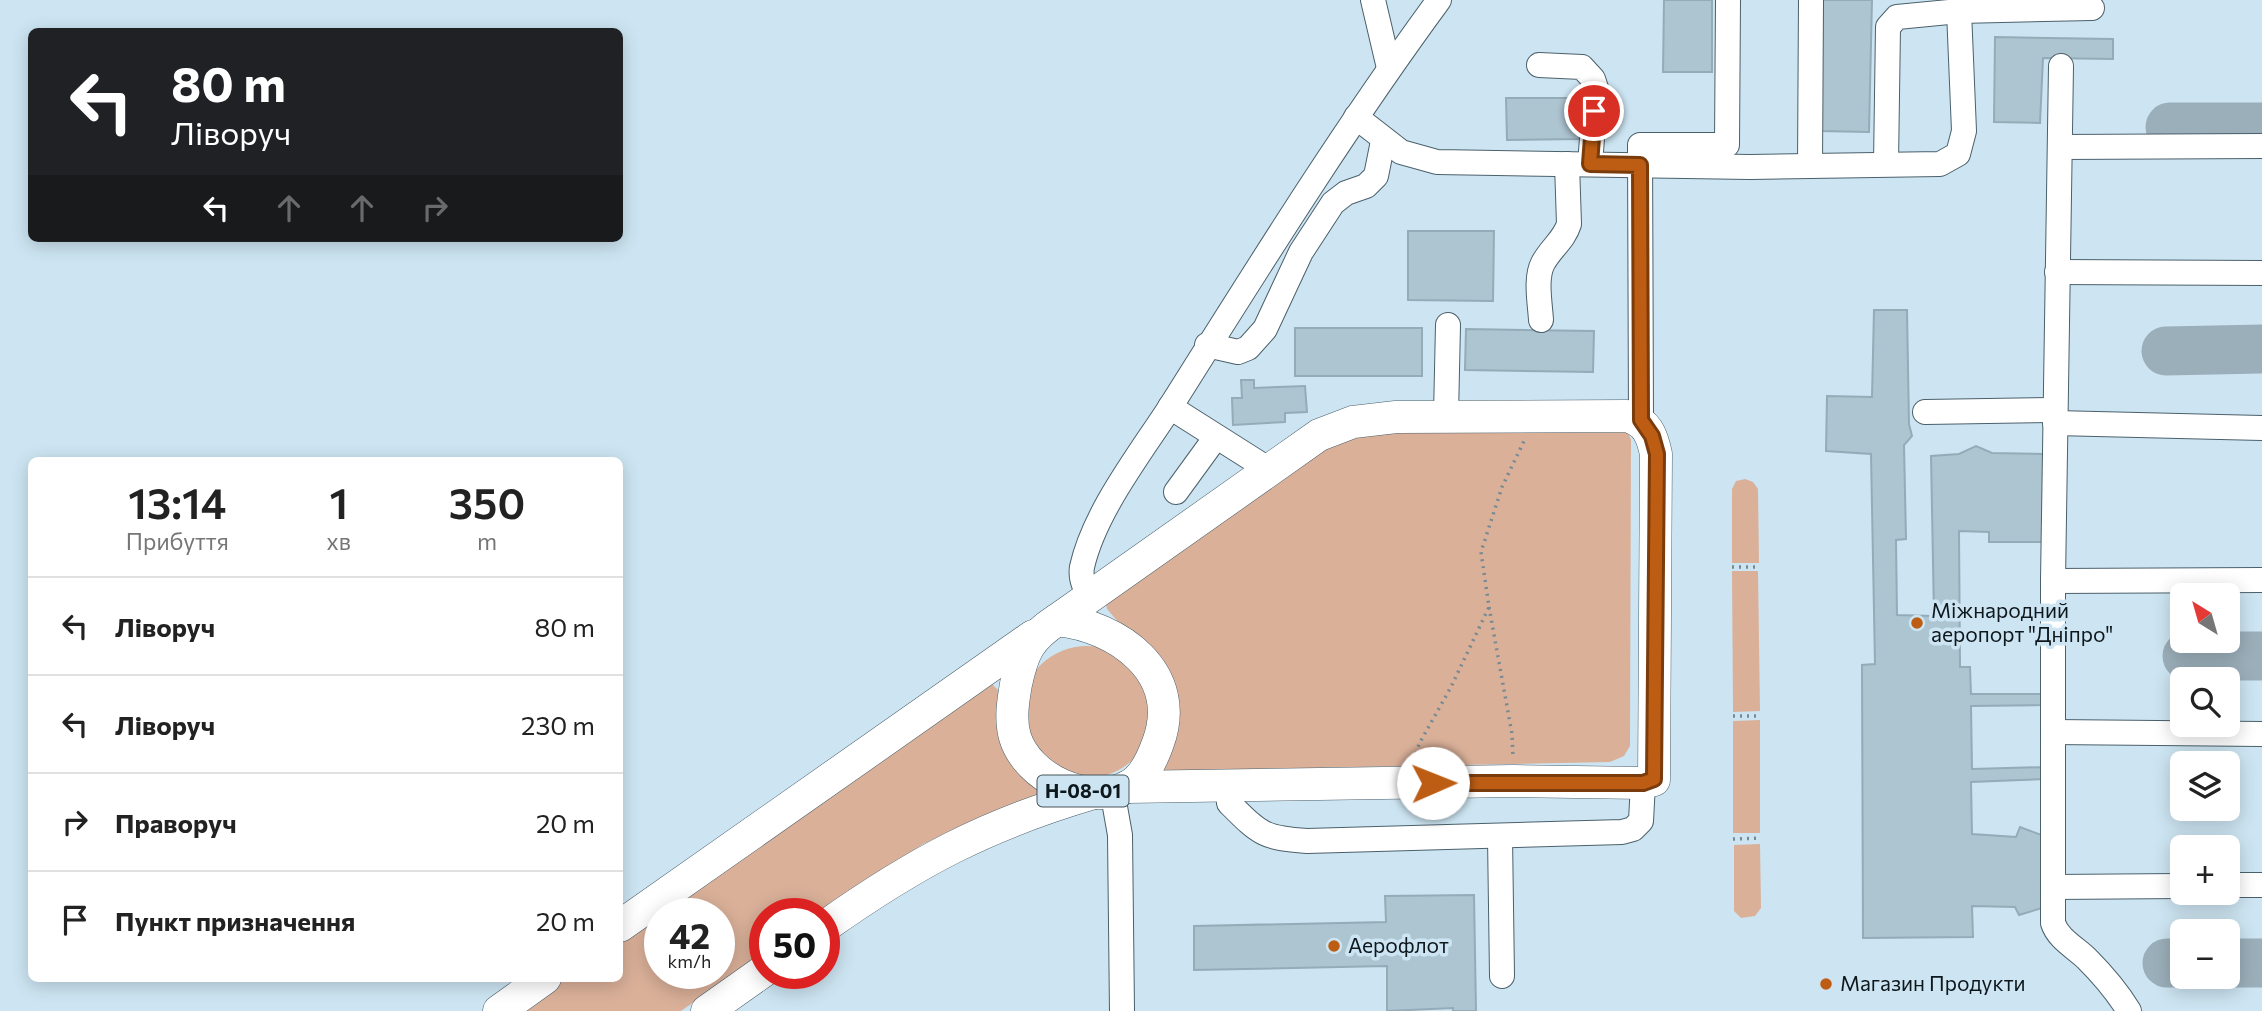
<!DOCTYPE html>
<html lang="uk">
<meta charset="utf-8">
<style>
:root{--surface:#fff;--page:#f6f6f6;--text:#222;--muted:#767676;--line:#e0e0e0}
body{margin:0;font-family:Commissioner,sans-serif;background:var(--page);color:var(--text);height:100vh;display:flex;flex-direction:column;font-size:26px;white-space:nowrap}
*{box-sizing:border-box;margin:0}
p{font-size:23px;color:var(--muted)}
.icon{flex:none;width:38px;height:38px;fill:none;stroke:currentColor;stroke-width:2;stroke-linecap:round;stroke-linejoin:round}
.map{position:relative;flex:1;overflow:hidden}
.details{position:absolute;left:28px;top:457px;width:595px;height:525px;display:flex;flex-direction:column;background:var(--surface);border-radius:10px;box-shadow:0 4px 18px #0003}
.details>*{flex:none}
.banner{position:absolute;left:28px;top:28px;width:595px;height:214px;border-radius:10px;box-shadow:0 4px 18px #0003;background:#202124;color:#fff;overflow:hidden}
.needle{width:46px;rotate:323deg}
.controls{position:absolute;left:2170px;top:583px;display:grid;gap:14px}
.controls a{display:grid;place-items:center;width:70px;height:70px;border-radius:10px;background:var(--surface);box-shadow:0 4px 18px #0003;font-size:35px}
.speed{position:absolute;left:644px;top:898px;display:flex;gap:14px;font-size:35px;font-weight:700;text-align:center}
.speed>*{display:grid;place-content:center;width:91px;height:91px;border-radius:50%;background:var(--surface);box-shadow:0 4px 18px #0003;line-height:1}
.speed small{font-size:18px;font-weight:400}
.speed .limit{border:10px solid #d22;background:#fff;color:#111}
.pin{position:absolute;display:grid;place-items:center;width:60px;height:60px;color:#fff;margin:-30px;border:4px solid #fff;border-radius:50%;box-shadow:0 2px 7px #0007}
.me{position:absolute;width:77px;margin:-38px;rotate:89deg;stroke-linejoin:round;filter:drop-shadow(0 0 5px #0008)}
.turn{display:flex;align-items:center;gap:24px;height:147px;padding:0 28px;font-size:32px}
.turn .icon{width:91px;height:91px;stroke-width:2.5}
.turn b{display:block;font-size:49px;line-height:60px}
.lanes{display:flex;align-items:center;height:66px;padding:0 28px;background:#0003;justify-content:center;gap:35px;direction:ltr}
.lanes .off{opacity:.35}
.eta{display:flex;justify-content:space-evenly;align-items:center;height:119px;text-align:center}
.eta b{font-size:42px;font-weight:600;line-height:49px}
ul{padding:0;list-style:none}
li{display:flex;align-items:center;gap:21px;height:98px;padding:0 28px;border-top:2px solid var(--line)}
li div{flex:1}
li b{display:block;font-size:26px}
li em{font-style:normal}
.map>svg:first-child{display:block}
</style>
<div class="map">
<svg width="2262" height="1011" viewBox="0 0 2262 1011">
<rect width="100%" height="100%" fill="#cde5f2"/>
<g fill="#dab099" fill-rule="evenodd">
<path d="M1410,422L1628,432L1631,440L1630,746L1624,756L1610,762L1160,771L1165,745L1125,630L1107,609L1105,600L1318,444Z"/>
<path d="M1745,479L1753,482L1758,489L1759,563H1732V489L1736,481Z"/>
<path d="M1732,571H1758L1760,711L1733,712Z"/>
<circle cx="1087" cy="712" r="66"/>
<path d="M984,683L992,684L999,691L1052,792L1009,805L923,844L818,913L765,914V952L681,1011H519L566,978H620V940ZM660,914H719V973H660Z"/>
<path d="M1760,720V833H1733V721Z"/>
<path d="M1760,844L1761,908L1755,916L1741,918L1734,911V845Z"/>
</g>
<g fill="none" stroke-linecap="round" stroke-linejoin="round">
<g stroke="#9bafba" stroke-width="49">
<path d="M2170,127H2262"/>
<path d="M2166,351L2262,349"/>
<path d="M2187,656H2262"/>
<path d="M2167,963H2182"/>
<path d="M2228,963H2262"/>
</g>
</g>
<g fill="#adc4d1" stroke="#94abb8" stroke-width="2">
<path d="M1664,0H1712V72H1663Z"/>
<path d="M1822,0H1872L1869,132L1819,131Z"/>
<path d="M1995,37L2113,39V59L2043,58L2040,123L1994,122Z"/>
<path d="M1506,98H1579V139L1507,140Z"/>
<path d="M1408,231H1494L1493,301L1408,300Z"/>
<path d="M1874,310H1907L1909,424L1912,436L1904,445L1906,539L1896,540L1897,615L1934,616L1931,456L1959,454L1976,446L1992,453L2043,454V542H1989V532L1959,531L1960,667H1970L1971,694H2046V705L1971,706L1972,769L2047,767V779L1971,782L1972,834L2016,837L2020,827L2052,839V905L2019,915L2015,907L1972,906L1973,937L1863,938L1862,665L1875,664L1871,454L1826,451L1827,396L1872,397Z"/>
<rect x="1295" y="328" width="127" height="48"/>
<path d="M1466,329L1594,331L1593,372L1465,370Z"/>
<path d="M1241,380H1254V388L1305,386L1307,412L1285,413V422L1233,425L1232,398H1242Z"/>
<path d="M1474,895L1476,1011H1453V1008L1387,1011V966L1194,970V926L1386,922L1385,896Z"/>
</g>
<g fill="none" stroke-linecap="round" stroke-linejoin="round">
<defs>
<g id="minor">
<path d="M1373,0L1389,68"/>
<path d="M1539,65L1582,67L1593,79L1596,88L1590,164"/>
<path d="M2061,66L2053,581V923C2058,939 2076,948 2087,959C2102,974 2118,993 2129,1011"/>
<path d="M1356,117L1401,152L1437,162L1750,167L1940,164L1958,154L1964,131L1959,11"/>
<path d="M2060,147L2262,146"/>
<path d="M1886,164L1888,27L1897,17L1959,11L2092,8"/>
<path d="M1810,166L1811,0"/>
<path d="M2057,272L2262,273"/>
<path d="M1541,320C1540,303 1535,278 1543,263C1551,248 1564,240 1569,224L1567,164"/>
<path d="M1207,345L1238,352L1248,348L1265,329L1301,252L1333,203L1346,193L1366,186L1376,176L1383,141"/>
<path d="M1170,407L1268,469"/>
<path d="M1925,412L2055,410"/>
<path d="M1446,415L1448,325"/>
<path d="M1641,420L1640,145H1727L1728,0"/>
<path d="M2055,423L2262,428"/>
<path d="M1176,492L1216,437"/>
<path d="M2053,581L2262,580"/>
<path d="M1089,597C1085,587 1080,579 1082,567C1094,513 1139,455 1169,409C1256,271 1342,132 1439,0"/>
<path d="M2053,732L2262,734"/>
<path d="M1227,785L1229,803C1260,834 1263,838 1307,841L1622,832L1633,829L1641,821L1643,783"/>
<path d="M1112,790L1120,835L1122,1011"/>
<path d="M1500,837L1502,976"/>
<path d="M2228,885H2262"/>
<path d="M2053,887L2182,886"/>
</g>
<g id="major">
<path d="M1057,620L1319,435L1353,422L1396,417L1627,416C1647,422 1652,435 1656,454L1654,780L1643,783L1513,781L1127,787"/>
<path d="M1057,620C1118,626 1184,673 1158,743C1153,757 1144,778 1129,786C1089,807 1028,779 1015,737C1010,720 1013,701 1016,684C1023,652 1029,638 1057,620Z"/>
<path d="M620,926L1033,636"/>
<path d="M824,927C916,862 985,825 1094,793"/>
<path d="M499,1011L545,978"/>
<path d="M707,1011L765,970"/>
</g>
</defs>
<use href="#minor" stroke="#4b606b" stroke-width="26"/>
<use href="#major" stroke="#4b606b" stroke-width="33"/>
<g stroke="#778992" stroke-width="3.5" stroke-dasharray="2 5" stroke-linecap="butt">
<path d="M1732,567H1758"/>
<path d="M1489,607L1512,734L1513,757"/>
<path d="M1733,716H1760"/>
<path d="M1414,760L1419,744L1451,687L1489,607L1481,552L1502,487L1524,441"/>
<path d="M1733,839L1760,838"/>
</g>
<use href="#minor" stroke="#fff" stroke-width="24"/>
<use href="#major" stroke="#fff" stroke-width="32"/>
</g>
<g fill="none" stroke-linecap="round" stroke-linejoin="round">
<defs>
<path id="route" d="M1433,783H1643L1654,779L1657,454L1652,436L1641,420L1640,165L1590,164L1594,111"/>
</defs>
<use href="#route" stroke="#7a3c0c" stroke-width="18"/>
<use href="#route" stroke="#bc5d13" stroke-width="12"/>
</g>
<g fill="#bc5d13" stroke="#cde5f2" stroke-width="2.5">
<circle cx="1917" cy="623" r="7"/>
<circle cx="1334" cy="946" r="7"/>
<circle cx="1826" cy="984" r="7"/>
</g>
<g text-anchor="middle" stroke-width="7" stroke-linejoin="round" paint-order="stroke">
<rect fill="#cde5f2" stroke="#47555c" stroke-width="2" x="1037.5" y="775.5" width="91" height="31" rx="5"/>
<g font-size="19" font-weight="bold" fill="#0e171c">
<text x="1083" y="798">Н-08-01</text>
</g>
<g font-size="21" fill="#0e171c" stroke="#cde5f2" text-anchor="start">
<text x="1931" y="618">Міжнародний<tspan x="1931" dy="24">аеропорт "Дніпро"</tspan></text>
<text x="1348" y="953">Аерофлот</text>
<text x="1840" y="991">Магазин Продукти</text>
</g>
</g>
</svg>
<div class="controls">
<a><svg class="needle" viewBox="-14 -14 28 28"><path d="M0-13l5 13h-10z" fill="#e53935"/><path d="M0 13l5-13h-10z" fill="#767676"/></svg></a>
<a><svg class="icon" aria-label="search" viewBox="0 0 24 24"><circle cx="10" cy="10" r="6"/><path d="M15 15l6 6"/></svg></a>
<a><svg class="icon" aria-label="layers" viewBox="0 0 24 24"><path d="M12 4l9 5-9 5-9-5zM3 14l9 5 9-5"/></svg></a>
<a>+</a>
<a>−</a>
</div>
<div class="speed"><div>42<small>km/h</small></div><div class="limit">50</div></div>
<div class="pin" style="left:1594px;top:111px;background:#d93025"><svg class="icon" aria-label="arrive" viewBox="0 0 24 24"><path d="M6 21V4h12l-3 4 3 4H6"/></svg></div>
<svg class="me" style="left:1433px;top:783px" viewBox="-20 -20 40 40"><circle r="19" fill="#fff"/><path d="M0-13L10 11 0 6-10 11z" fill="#bc5d13"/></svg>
<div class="banner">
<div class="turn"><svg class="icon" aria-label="left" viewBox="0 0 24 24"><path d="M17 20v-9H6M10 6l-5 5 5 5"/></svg><div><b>80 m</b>Ліворуч</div></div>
<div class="lanes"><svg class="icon" aria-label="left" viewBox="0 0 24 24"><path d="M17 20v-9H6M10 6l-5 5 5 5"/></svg><svg class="icon off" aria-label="ahead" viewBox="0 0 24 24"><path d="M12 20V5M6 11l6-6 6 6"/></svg><svg class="icon off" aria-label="ahead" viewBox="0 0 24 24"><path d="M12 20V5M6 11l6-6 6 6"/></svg><svg class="icon off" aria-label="right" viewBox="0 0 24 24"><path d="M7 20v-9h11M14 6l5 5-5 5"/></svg></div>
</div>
<section class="details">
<div class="eta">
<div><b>13:14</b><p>Прибуття</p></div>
<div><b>1</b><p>хв</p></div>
<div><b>350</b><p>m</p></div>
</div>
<ul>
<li><svg class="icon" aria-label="left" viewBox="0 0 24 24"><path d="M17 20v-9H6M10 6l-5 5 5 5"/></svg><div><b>Ліворуч</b></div><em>80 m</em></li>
<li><svg class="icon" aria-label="left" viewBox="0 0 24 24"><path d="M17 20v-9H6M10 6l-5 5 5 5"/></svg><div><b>Ліворуч</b></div><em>230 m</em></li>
<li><svg class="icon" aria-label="right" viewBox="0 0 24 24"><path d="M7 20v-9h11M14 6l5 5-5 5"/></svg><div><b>Праворуч</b></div><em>20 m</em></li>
<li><svg class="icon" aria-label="arrive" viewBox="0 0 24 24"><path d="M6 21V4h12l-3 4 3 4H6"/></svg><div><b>Пункт призначення</b></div><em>20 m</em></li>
</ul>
</section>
</div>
